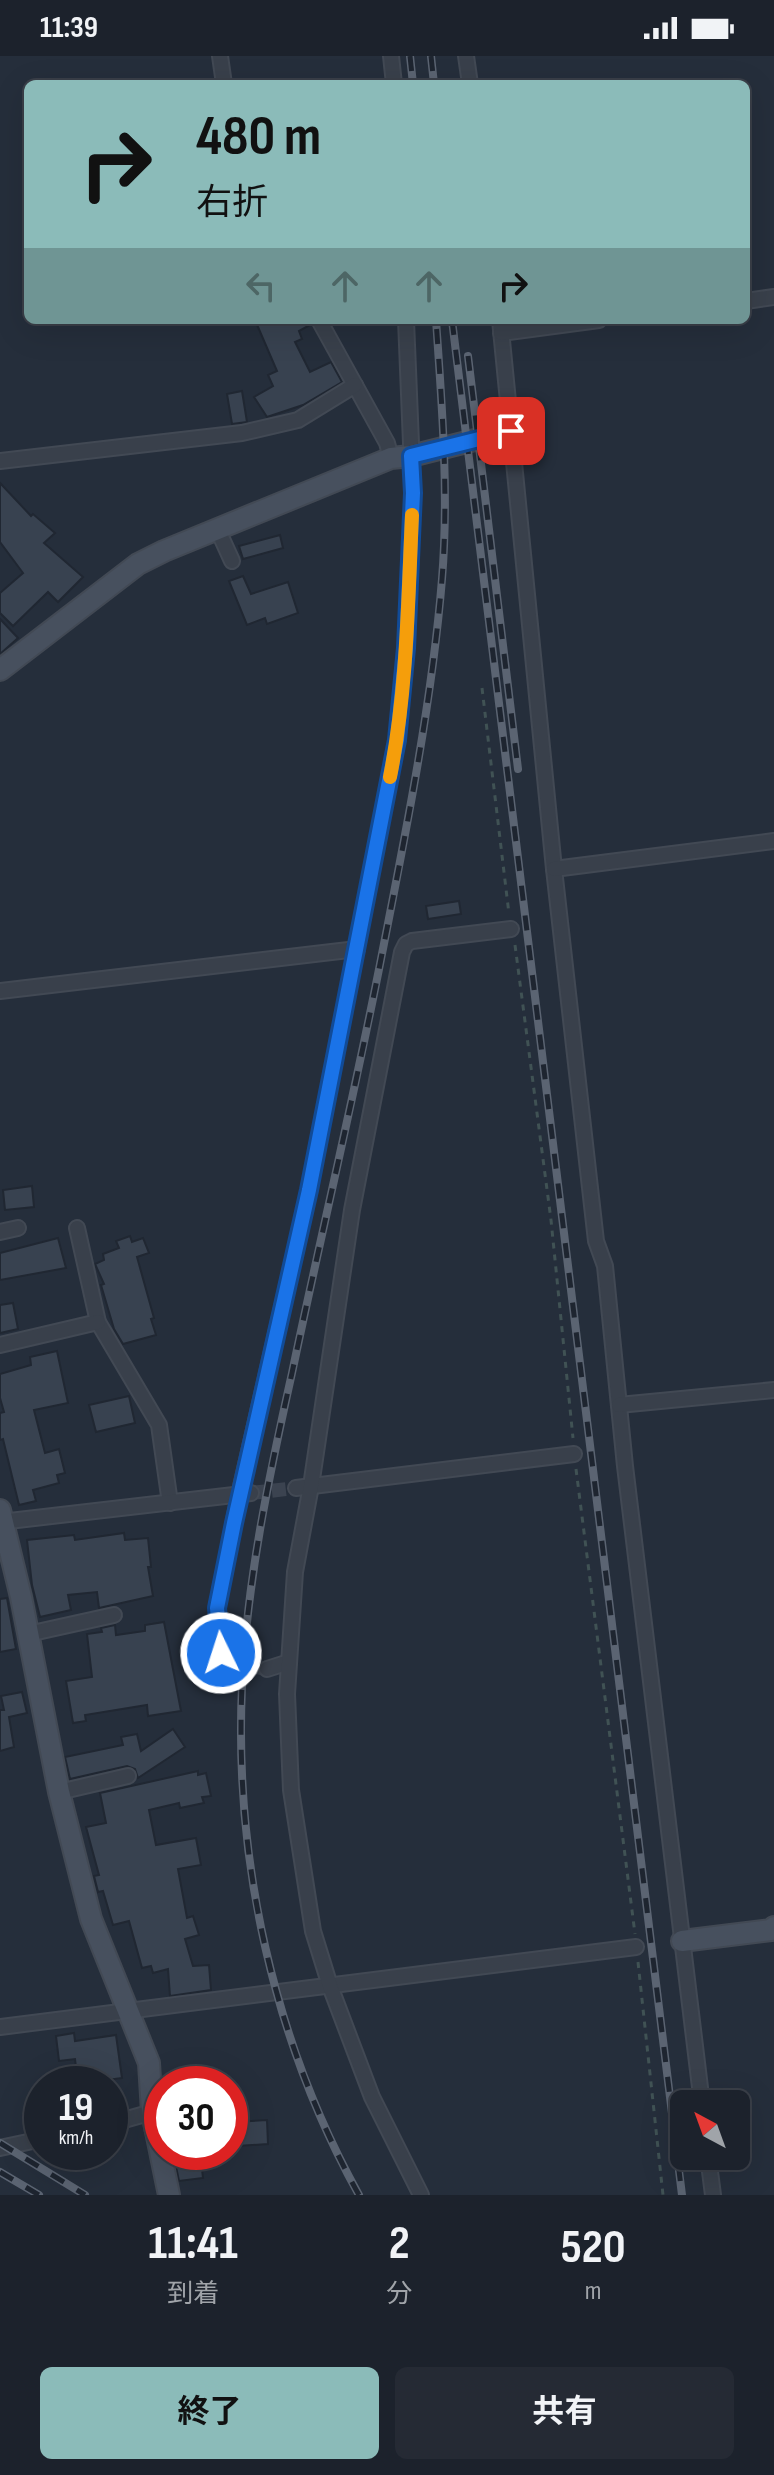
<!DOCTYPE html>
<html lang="ja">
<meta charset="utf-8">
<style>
:root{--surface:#1c222c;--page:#252a34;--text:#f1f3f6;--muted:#a0a4a9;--line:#3a3f48;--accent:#8bbbb9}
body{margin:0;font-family:"Sofia Sans Condensed","Noto Sans JP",sans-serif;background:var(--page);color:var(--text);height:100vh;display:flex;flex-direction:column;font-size:30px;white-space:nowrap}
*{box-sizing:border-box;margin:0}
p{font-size:26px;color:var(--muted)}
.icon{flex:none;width:44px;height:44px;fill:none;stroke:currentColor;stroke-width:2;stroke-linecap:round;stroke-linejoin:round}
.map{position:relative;height:2139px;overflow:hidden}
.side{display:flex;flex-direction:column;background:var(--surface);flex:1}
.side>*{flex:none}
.guide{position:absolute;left:24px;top:24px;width:726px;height:244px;border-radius:12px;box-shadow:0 8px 32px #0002,0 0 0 2px var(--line);background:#8bbbb9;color:#111;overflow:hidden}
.needle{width:52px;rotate:319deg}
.buttons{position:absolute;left:670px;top:2034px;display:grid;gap:16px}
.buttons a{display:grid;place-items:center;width:80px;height:80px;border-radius:12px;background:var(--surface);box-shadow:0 8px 32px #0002,0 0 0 2px var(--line);font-size:40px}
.speed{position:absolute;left:24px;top:2010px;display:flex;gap:16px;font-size:40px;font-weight:700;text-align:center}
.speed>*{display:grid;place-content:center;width:104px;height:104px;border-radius:50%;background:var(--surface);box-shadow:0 8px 32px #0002,0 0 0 2px var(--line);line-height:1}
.speed small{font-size:20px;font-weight:400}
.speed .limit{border:12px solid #d22;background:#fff;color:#111}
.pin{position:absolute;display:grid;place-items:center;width:68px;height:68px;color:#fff;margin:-34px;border-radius:16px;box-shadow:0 4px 12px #0006}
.me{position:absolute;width:88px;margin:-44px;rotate:356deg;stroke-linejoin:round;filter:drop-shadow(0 0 6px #0008)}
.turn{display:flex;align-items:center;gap:28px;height:168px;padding:0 40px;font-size:36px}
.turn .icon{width:104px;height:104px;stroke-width:2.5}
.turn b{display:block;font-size:56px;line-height:68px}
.lanes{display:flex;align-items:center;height:76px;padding:0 40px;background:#0003;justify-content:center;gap:40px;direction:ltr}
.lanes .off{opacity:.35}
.eta{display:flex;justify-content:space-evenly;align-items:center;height:136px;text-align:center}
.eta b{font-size:48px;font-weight:700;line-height:56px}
.button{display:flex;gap:16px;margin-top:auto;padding:16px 40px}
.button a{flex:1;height:92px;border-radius:12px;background:var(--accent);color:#111;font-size:32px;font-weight:700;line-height:92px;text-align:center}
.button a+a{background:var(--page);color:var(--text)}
.status{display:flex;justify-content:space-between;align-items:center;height:56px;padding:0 40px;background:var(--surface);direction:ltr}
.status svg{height:22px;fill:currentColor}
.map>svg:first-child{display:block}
</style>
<div class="status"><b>11:39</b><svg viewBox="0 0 49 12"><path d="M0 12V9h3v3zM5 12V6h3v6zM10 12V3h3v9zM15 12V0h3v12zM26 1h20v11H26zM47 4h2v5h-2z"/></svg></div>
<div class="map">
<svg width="774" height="2139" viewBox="0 0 774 2139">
<rect width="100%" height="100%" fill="#252e3b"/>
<g fill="#384250" stroke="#202732" stroke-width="2">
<path d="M255,264H309L310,269L299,275L302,283L295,286L310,316L331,306L342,326L303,349L267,361L254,341L273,330L268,319L277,315Z"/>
<path d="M242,335L247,366L232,368L227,338Z"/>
<path d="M0,427L31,460L33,458L55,477L44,487L83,521L58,546L48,536L13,570L0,557V537L23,517L0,486Z"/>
<path d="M280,479L283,492L243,503L239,490Z"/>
<path d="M243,520L251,538L288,526L298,557L267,568L265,562L247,569L229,525Z"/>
<path d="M0,563L18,582L0,598Z"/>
<path d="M459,845L461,858L428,863L426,850Z"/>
<path d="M32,1130L34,1151L5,1154L3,1134Z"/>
<path d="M130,1180L132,1186L143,1182L149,1197L137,1201L154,1262L151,1263L156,1279L123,1288L114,1273L101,1229L104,1228L95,1208L104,1204L103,1198L119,1192L116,1185Z"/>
<path d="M58,1182L66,1212L0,1224V1197Z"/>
<path d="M13,1247L18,1273L0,1277V1249Z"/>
<path d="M57,1295L68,1347L34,1354L45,1397L59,1393L65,1417L57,1419L59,1427L33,1434L36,1445L19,1449L3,1383L0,1384V1357L4,1356L0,1342V1318L31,1309L30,1301Z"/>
<path d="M129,1340L135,1367L96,1376L89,1349Z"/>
<path d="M124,1477L125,1484L148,1482L151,1511H148L153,1540L99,1552L97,1536L68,1539L71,1554L40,1561L32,1529L27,1484L74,1479L75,1484Z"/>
<path d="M7,1542L16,1593L0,1596V1543Z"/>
<path d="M164,1566L181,1655L148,1660L147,1649L85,1659L86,1665L73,1667L66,1625L92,1621L87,1578L102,1576L101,1572L115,1569L116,1579L145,1575V1569Z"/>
<path d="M22,1636L27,1657L9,1661L14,1691L0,1695V1654H4L1,1640Z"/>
<path d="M173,1673L185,1691L138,1722L135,1713L127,1710L70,1723L65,1701L123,1689L121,1681L137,1678L141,1695Z"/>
<path d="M198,1715V1719L206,1717L211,1740L202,1741L204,1747L180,1752L179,1747L149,1754L156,1789L196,1782L201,1809L178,1813L187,1862L193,1860L199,1879L185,1883L193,1910L209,1909L211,1934L170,1940L168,1913L153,1917L151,1910L142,1912L129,1865L113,1869L103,1835L98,1836L94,1820L99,1819L86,1771L106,1767L100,1737Z"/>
<path d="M74,1977L75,1985L116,1979L122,2022L78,2028L75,2003L59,2005L56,1980Z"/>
<path d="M267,2064L268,2088L237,2090L235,2066Z"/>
<path d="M173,2096H200L203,2122L179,2125Z"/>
</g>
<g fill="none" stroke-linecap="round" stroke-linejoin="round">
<g stroke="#3b4350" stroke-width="14" stroke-dasharray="14 7" stroke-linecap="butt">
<path d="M251,1437L296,1432"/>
<path d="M230,1606L267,1613"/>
</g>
<defs>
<g id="street">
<path d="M220,0L224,28"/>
<path d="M391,0L394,28"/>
<path d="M466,0L470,28"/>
<path d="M746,245L774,241"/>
<path d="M319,264L387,387L391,402"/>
<path d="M500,264L554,813L596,1185L605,1210L625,1410L702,2048"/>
<path d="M501,277L599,264"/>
<path d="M0,405L242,377L298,364L355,329"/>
<path d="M217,472L232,505"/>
<path d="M554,813L774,785"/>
<path d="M0,935L357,893"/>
<path d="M77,1172L98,1266L159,1369L170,1447"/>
<path d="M0,1176L18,1172"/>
<path d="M0,1289L98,1266"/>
<path d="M619,1349L774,1334"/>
<path d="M296,1432L574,1398"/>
<path d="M0,1466L251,1437"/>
<path d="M28,1578L114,1559"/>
<path d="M230,1606L221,1597L217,1552L239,1439L309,1134L397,684L406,592L413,437L406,264"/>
<path d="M267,1613L289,1606"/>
<path d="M59,1736L128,1720"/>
<path d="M0,1971L636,1891"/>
<path d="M110,2068L152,2056"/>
<path d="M0,2092L42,2083"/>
<path d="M708,2100L713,2139"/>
<path d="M421,2139L372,2041L330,1930L313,1875L291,1734L287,1638L295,1516L311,1430L352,1154L402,896L406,888L412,885L511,873"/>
</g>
<g id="secondary">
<path d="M0,614L138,508L164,495L391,402L411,400L511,375"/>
<path d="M0,1454L21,1541L59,1736L91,1863L149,2007L152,2056L169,2139"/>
<path d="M682,1885L771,1874L774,1871"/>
</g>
</defs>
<use href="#street" stroke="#424954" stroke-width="18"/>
<use href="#secondary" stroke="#424954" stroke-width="24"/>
<g stroke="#405254" stroke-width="3" stroke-dasharray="6 6" stroke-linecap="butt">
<path d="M482,632L509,858"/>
<path d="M515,889L551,1164L573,1382"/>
<path d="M576,1413L635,1878"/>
<path d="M638,1906L663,2139"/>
</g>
<use href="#street" stroke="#39404b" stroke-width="14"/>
<use href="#secondary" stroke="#47505e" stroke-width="20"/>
<defs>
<g id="rail">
<path d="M410,0L413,28"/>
<path d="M431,0L434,28"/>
<path d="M452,264L682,2139"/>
<path d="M468,300L518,713"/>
<path d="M0,2087L85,2139"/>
<path d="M0,2116L39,2139"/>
<path d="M359,2139C274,1986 234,1805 242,1630C247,1524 269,1420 292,1317C321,1179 354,1041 381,903C405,781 432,647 442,523C449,437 442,350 436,264"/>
</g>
</defs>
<use href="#rail" stroke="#5b6472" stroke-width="8"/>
<use href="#rail" stroke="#1e2530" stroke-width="5" stroke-dasharray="15" stroke-linecap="butt"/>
</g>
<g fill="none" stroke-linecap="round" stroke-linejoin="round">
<defs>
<path id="route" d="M221,1597L217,1552L234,1467L309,1134L397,684L406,592L413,437L411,400L511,375"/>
</defs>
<use href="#route" stroke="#114b97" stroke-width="20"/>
<use href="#route" stroke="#1a73e8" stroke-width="14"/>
<path stroke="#f59e0b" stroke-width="14" d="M390,721C407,635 408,546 412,459"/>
</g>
</svg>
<div class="buttons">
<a><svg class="needle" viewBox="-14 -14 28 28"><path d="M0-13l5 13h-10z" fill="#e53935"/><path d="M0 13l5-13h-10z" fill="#a0a4a9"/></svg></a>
</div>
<div class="speed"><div>19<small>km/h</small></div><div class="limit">30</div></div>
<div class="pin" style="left:511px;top:375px;background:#d93025"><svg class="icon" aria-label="arrive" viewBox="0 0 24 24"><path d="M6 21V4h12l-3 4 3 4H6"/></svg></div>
<svg class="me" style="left:221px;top:1597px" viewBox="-20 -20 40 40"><circle r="17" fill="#1a73e8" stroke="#fff" stroke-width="3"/><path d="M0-11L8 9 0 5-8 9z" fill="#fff"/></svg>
<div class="guide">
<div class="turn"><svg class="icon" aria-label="right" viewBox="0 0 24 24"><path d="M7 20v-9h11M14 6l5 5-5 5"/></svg><div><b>480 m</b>右折</div></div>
<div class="lanes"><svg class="icon off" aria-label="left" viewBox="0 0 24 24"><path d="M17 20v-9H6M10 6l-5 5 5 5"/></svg><svg class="icon off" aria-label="ahead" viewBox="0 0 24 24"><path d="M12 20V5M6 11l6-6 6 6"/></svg><svg class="icon off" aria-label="ahead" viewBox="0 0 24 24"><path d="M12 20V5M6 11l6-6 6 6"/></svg><svg class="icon" aria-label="right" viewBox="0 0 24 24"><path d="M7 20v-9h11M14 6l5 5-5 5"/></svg></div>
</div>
</div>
<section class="side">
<div class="eta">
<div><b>11:41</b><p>到着</p></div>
<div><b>2</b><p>分</p></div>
<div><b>520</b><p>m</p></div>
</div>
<div class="button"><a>終了</a><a>共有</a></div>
</section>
